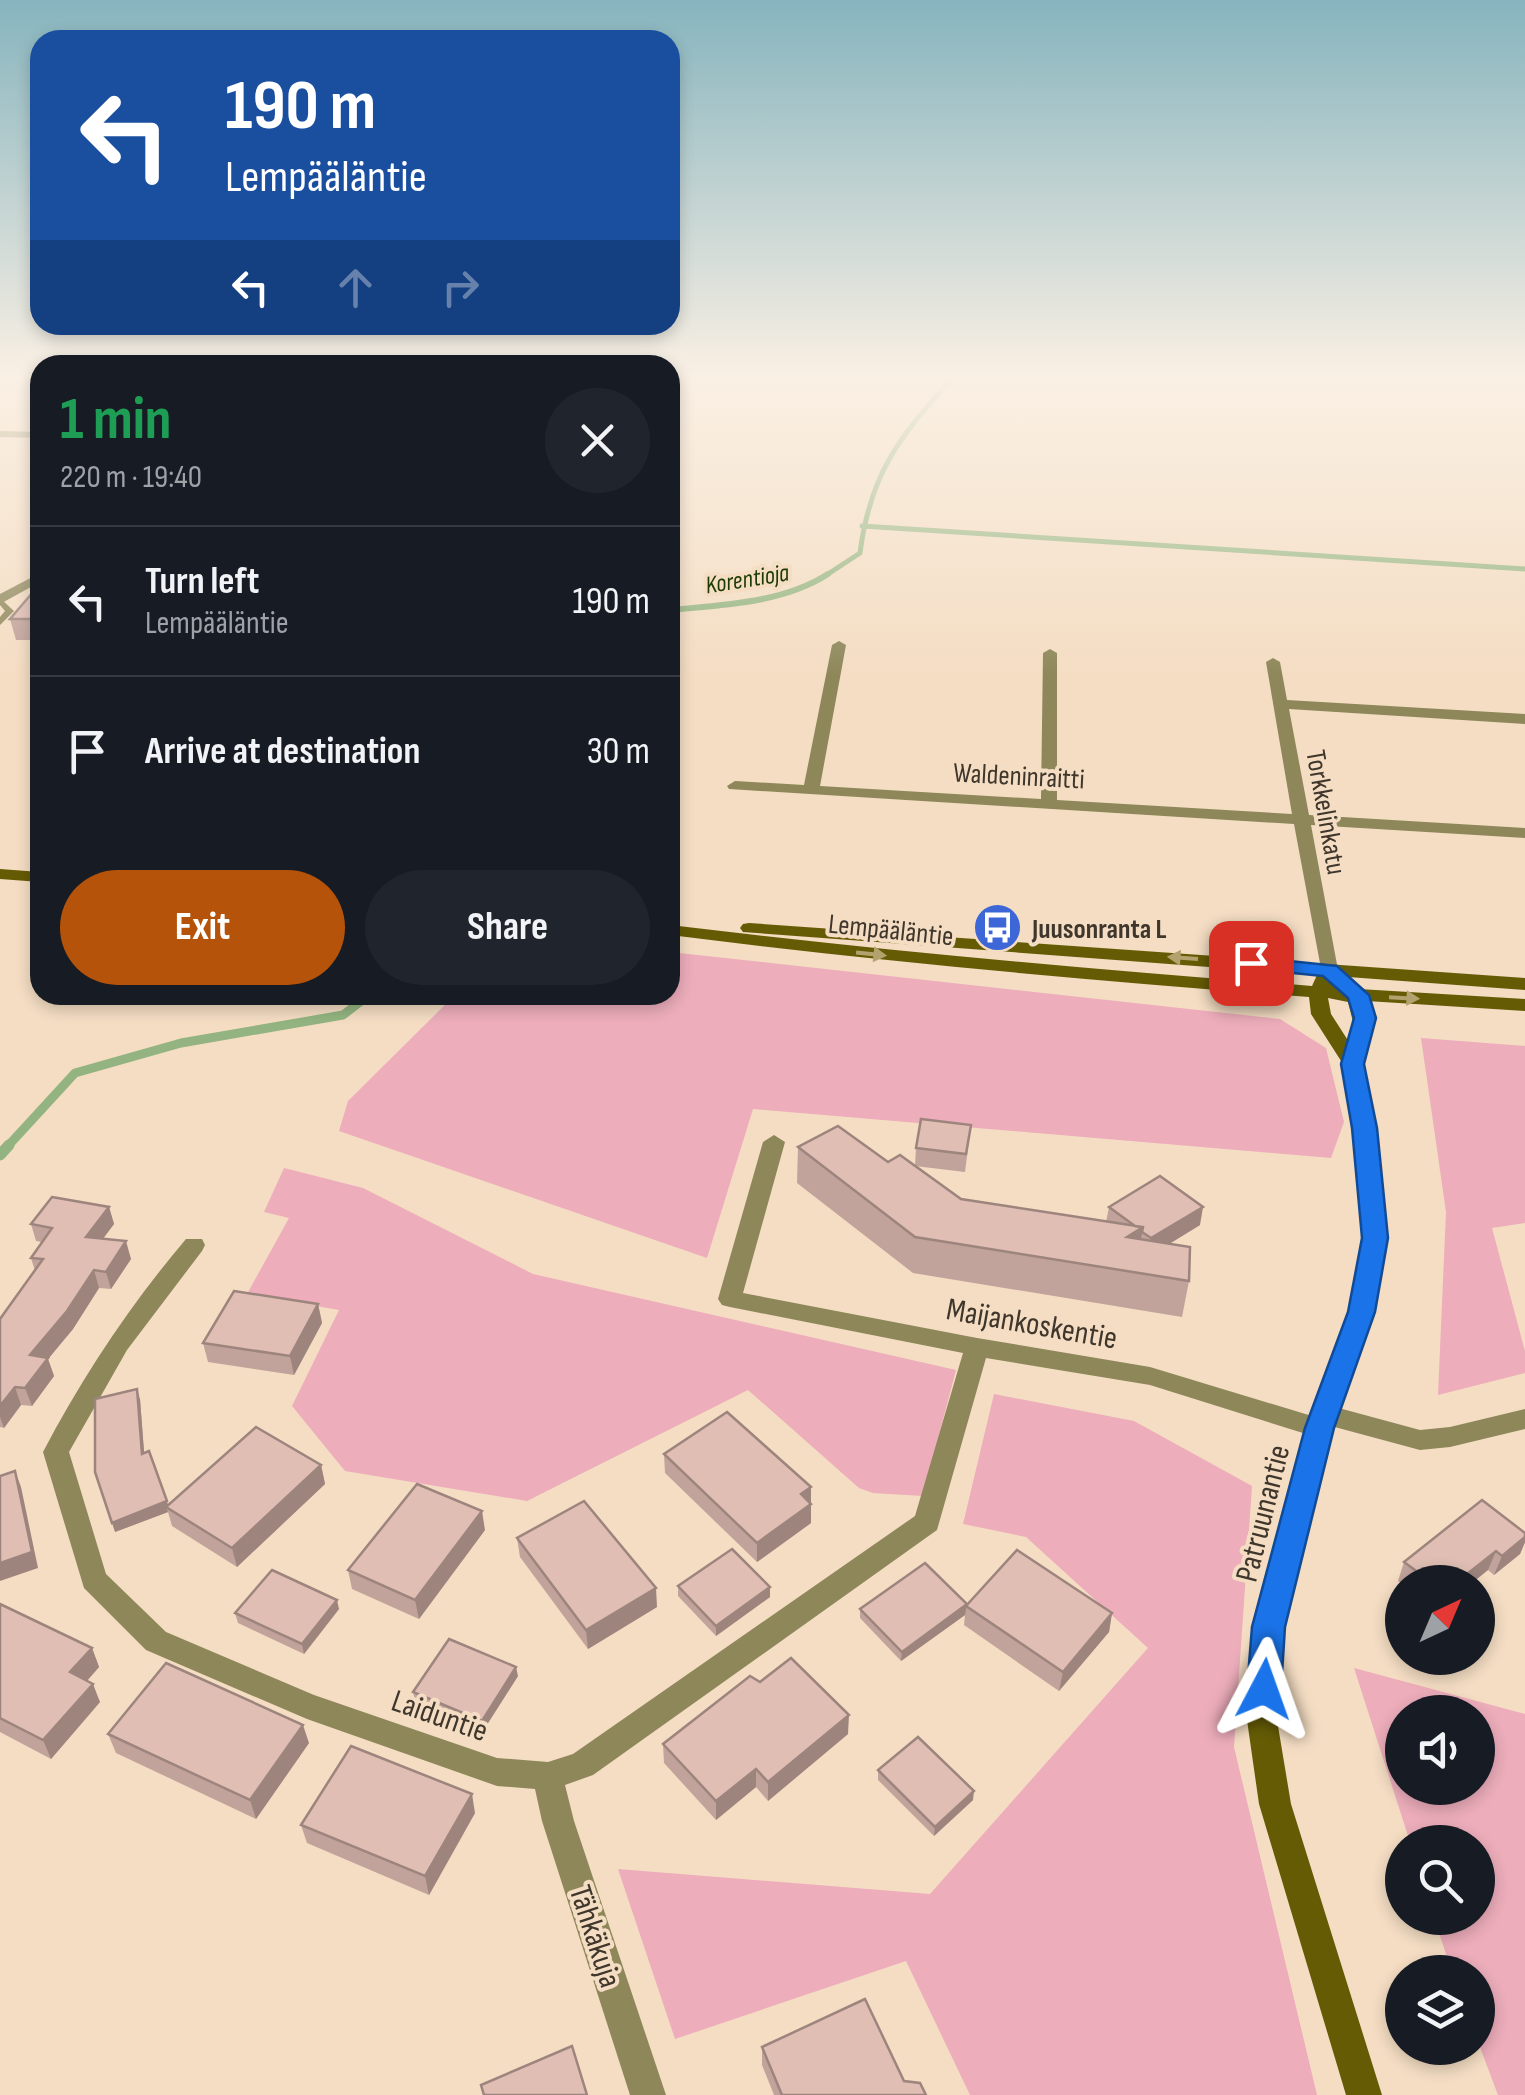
<!DOCTYPE html>
<meta charset="utf-8">
<style>
:root{--surface:#171b24;--page:#20242c;--text:#f1f3f6;--muted:#9ea1a6;--line:#363941;--accent:#b45309}
body{margin:0;font-family:"Sofia Sans Condensed",sans-serif;background:var(--page);color:var(--text);height:100vh;display:flex;flex-direction:column;font-size:38px;white-space:nowrap}
*{box-sizing:border-box;margin:0}
p{font-size:32px;color:var(--muted)}
.icon{flex:none;width:55px;height:55px;fill:none;stroke:currentColor;stroke-width:2;stroke-linecap:round;stroke-linejoin:round}
.map{position:relative;flex:1;overflow:hidden}
.sheet{position:absolute;left:30px;top:355px;width:650px;height:650px;display:flex;flex-direction:column;background:var(--surface);border-radius:30px;box-shadow:0 5px 15px #0003}
.sheet>*{flex:none}
.banner{position:absolute;left:30px;top:30px;width:650px;height:305px;border-radius:30px;box-shadow:0 5px 15px #0003;background:#1a4fa0;color:#fff;overflow:hidden}
.needle{width:65px;rotate:44deg}
.controls{position:absolute;left:1385px;top:1565px;display:grid;gap:20px}
.controls a{display:grid;place-items:center;width:110px;height:110px;border-radius:50%;background:var(--surface);box-shadow:0 5px 15px #0003;font-size:50px}
.pin{position:absolute;display:grid;place-items:center;width:85px;height:85px;color:#fff;margin:-42px;border-radius:20px;box-shadow:0 5px 15px #0006}
.me{position:absolute;width:110px;margin:-55px;rotate:4deg;stroke-linejoin:round;filter:drop-shadow(0 0 8px #0008)}
.turn{display:flex;align-items:center;gap:35px;height:210px;padding:0 30px;font-size:45px}
.turn .icon{width:130px;height:130px;stroke-width:2.5}
.turn b{display:block;font-size:70px;line-height:85px}
.lanes{display:flex;align-items:center;height:95px;padding:0 30px;background:#0003;justify-content:center;gap:50px;direction:ltr}
.lanes .off{opacity:.35}
.round{display:grid;place-items:center;flex:none;width:105px;height:105px;border-radius:52px;background:var(--page)}
.headline{display:flex;align-items:center;justify-content:space-between;height:170px;padding:0 30px}
h1{font-size:60px;font-weight:700;line-height:75px;color:#1e9e55}
.action{display:flex;gap:20px;margin-top:auto;padding:20px 30px}
.action a{flex:1;height:115px;border-radius:60px;background:var(--accent);color:#fff;font-size:40px;font-weight:700;line-height:115px;text-align:center}
.action a+a{background:var(--page);color:var(--text)}
ul{padding:0;list-style:none}
li{display:flex;align-items:center;gap:30px;height:150px;padding:0 30px;border-top:2px solid var(--line)}
li div{flex:1}
li b{display:block;font-size:38px}
li em{font-style:normal}
.map>svg:first-child{display:block}
</style>
<div class="map">
<svg width="1525" height="2095" viewBox="0 0 1525 2095">
<rect width="100%" height="100%" fill="#f4ddc3"/>
<g fill="#edadbb" fill-rule="evenodd">
<path d="M670,952L1280,1019L1326,1048L1344,1122L1331,1158L753,1109L707,1258L339,1131L348,1101L455,995H670Z"/>
<path d="M1421,1038L1525,1046V1223L1492,1228L1525,1351V1373L1438,1395L1446,1212Z"/>
<path d="M284,1168L363,1188L533,1274L956,1370L923,1496L873,1493L859,1488L748,1390L527,1501L345,1471L292,1406L339,1310L247,1294L289,1218L264,1212Z"/>
<path d="M994,1394L1134,1421L1252,1486L1234,1747L1317,2095H970L906,1961L675,2039L618,1869L930,1894L1148,1648L1026,1537L963,1524Z"/>
<path d="M1354,1668L1525,1714V2095H1498L1478,2042V1972H1452L1434,1918H1478V1842H1410ZM1478,1712V1788H1402V1712Z"/>
</g>
<g fill="none" stroke-linecap="round" stroke-linejoin="round">
<g stroke="#93b480" stroke-width="5">
<path d="M862,526L1525,569"/>
<path d="M825,576L860,553C870,475 898,438 950,381"/>
</g>
<path stroke="#93b480" stroke-width="6" d="M670,610C723,605 783,603 828,574"/>
<path stroke="#93b480" stroke-width="9" d="M7,1147L75,1073L181,1043L343,1015L369,995"/>
<path stroke="#93b480" stroke-width="11" d="M0,1155L9,1145"/>
<path fill="#8d875a" fill-rule="evenodd" d="M0,598L14,611L0,625V617L5,611L0,605Z"/>
<g fill="#8d875a" fill-rule="evenodd">
<path d="M0,431L40,432V438L0,437Z"/>
<path d="M40,573V582L0,604V594Z"/>
<path d="M839,641L846,645L820,786L1041,799L1043,653L1050,649L1057,653V800L1292,814L1266,662L1273,658L1280,662L1287,700L1525,714V724L1289,709L1309,815L1525,828V838L1311,825L1338,970L1336,974H1322L1294,824L729,789L727,786L735,781L804,785L832,645Z"/>
<path d="M774,1135L785,1142L743,1293L977,1338L1150,1367L1312,1416L1315,1407L1324,1404L1420,1430L1450,1427L1525,1409V1429L1450,1447L1420,1450L1331,1426L1328,1435L1319,1438L1150,1385L986,1358L937,1530L593,1775L565,1785L574,1821L666,2095H630L542,1821L535,1789L497,1786L307,1719L146,1650L84,1588L43,1452C83,1376 130,1305 186,1239H202L205,1245L202,1251L127,1350L69,1452L106,1574L166,1632L314,1695L497,1758L548,1762L573,1754L915,1516L963,1353L730,1307L722,1305L718,1299L763,1142Z"/>
</g>
<g fill="#655b05" fill-rule="evenodd">
<path d="M0,869L40,872V882L0,879Z"/>
<path d="M749,923L1525,978V990L1348,977L1359,989L1525,999V1011L1367,1001L1372,1022L1363,1064L1376,1128L1386,1237L1373,1311L1332,1428L1283,1627L1277,1720L1291,1804L1382,2095H1346L1259,1804L1247,1720L1255,1627L1306,1428L1349,1311L1364,1237L1354,1128L1343,1064L1311,1014L1309,997C1095,981 883,962 670,935V925C884,951 1097,970 1312,986L1317,975L743,932L740,928L743,924ZM1328,998L1348,1002L1353,1022L1349,1042L1331,1014Z"/>
</g>
</g>
<g fill="#c1a39b">
<path d="M40,584V640H16L10,619Z"/>
<path d="M971,1125L965,1172L915,1166L961,1199L1106,1222L1109,1207L1200,1225L1169,1244L1189,1281L1182,1317L913,1273L797,1183L798,1147L915,1166L916,1148Z"/>
<path d="M109,1207L114,1224L103,1239L131,1259L111,1289L99,1288L73,1329L48,1359L54,1376L32,1406L21,1405L4,1428L0,1427V1319L35,1271L31,1258L42,1242L36,1241L31,1224Z"/>
<path d="M318,1304L322,1323L294,1375L208,1362L203,1343Z"/>
<path d="M140,1399L144,1453L168,1506L321,1465L325,1484L237,1567L172,1526L168,1512L115,1532Z"/>
<path d="M664,1454L811,1487V1523L757,1562L665,1473Z"/>
<path d="M485,1530L419,1619L352,1589L348,1570Z"/>
<path d="M1525,1533V1542L1520,1554L1494,1575L1488,1570L1473,1582H1402V1584L1398,1581L1404,1562Z"/>
<path d="M517,1538L657,1607L588,1649L520,1557Z"/>
<path d="M678,1586L770,1597L716,1636L678,1596Z"/>
<path d="M0,1604L92,1648L99,1667L87,1681L100,1702L51,1759L0,1732Z"/>
<path d="M967,1604L1112,1613L1109,1632L1059,1691L964,1625L965,1615L901,1661L860,1618V1609Z"/>
<path d="M339,1609L304,1654L238,1623L235,1613Z"/>
<path d="M518,1676L483,1731L415,1701L413,1692Z"/>
<path d="M108,1734L309,1743L256,1819L116,1753Z"/>
<path d="M848,1734L768,1801L756,1787L716,1820L664,1763L663,1744Z"/>
<path d="M878,1770L973,1800L934,1836L878,1780Z"/>
<path d="M475,1813L429,1895L307,1843L301,1825Z"/>
<path d="M762,2047L904,2081L926,2095H774L762,2065Z"/>
</g>
<g fill="#9d857e">
<path d="M109,1207L114,1224L91,1254L86,1237Z"/>
<path d="M1203,1207L1200,1225L1148,1257L1151,1238Z"/>
<path d="M1143,1227L1137,1264L1127,1237Z"/>
<path d="M126,1241L131,1259L111,1289L106,1272Z"/>
<path d="M94,1270L99,1288L73,1329L48,1359L54,1376L32,1406L25,1388L30,1355Z"/>
<path d="M318,1304L322,1323L294,1375L290,1356Z"/>
<path d="M15,1387L21,1405L4,1428L0,1417V1406Z"/>
<path d="M137,1389L140,1399L145,1464L142,1454Z"/>
<path d="M321,1465L325,1484L237,1567L232,1548Z"/>
<path d="M15,1471L21,1487L38,1568L0,1581V1563Z"/>
<path d="M811,1487V1523L757,1562V1543L801,1494Z"/>
<path d="M167,1501L169,1509L166,1507L168,1512L115,1532L112,1523Z"/>
<path d="M482,1511L485,1530L419,1619L415,1600Z"/>
<path d="M1525,1537V1542L1520,1554L1494,1575L1502,1556Z"/>
<path d="M1496,1551L1488,1570L1473,1582H1457Z"/>
<path d="M770,1587V1597L716,1636V1626Z"/>
<path d="M656,1588L657,1607L588,1649L586,1630Z"/>
<path d="M337,1600L339,1609L304,1654L302,1644Z"/>
<path d="M967,1604L965,1615L901,1661L902,1652Z"/>
<path d="M1112,1613L1109,1632L1059,1691L1063,1672Z"/>
<path d="M92,1648L99,1667L78,1691L70,1672Z"/>
<path d="M516,1667L518,1676L483,1731L482,1721Z"/>
<path d="M93,1684L100,1702L51,1759L43,1740Z"/>
<path d="M849,1715L848,1734L768,1801V1782Z"/>
<path d="M303,1725L309,1743L256,1819L250,1800Z"/>
<path d="M756,1769V1787L716,1820V1801Z"/>
<path d="M974,1791L973,1800L934,1836L935,1827Z"/>
<path d="M472,1794L475,1813L429,1895L425,1876Z"/>
</g>
<g fill="#e0beb4" stroke="#9d857e" stroke-width="2.5">
<path d="M40,584V619H10Z"/>
<path d="M921,1119L971,1125L966,1154L916,1148Z"/>
<path d="M838,1126L888,1162L900,1155L961,1199L1143,1227L1127,1237L1190,1247L1189,1281L915,1237L798,1147Z"/>
<path d="M1160,1176L1203,1207L1151,1238L1142,1232L1143,1227L1135,1226L1109,1207Z"/>
<path d="M52,1197L109,1207L86,1237L126,1241L106,1272L94,1270L67,1311L30,1355L48,1358L25,1388L15,1387L0,1406V1319L43,1259L31,1258L52,1228L31,1224Z"/>
<path d="M234,1291L318,1304L290,1356L203,1343Z"/>
<path d="M137,1389L142,1454L149,1451L167,1501L112,1523L95,1472V1399Z"/>
<path d="M727,1412L811,1487L801,1494L811,1504L757,1543L664,1454Z"/>
<path d="M256,1427L321,1465L232,1548L166,1507Z"/>
<path d="M15,1471L32,1552L0,1563V1476Z"/>
<path d="M417,1484L482,1511L415,1600L348,1570Z"/>
<path d="M1482,1500L1525,1533V1537L1502,1556L1496,1551L1457,1582H1431L1404,1562Z"/>
<path d="M584,1501L656,1588L586,1630L517,1538Z"/>
<path d="M732,1549L770,1587L716,1626L678,1586Z"/>
<path d="M1017,1550L1112,1613L1063,1672L966,1606Z"/>
<path d="M925,1563L967,1604L902,1652L860,1609Z"/>
<path d="M272,1570L337,1600L302,1644L235,1613Z"/>
<path d="M0,1604L92,1648L70,1672L93,1684L43,1740L0,1718Z"/>
<path d="M449,1639L516,1667L482,1721L413,1692Z"/>
<path d="M791,1658L849,1715L768,1782L756,1769L716,1801L663,1744L750,1676L760,1682Z"/>
<path d="M166,1663L303,1725L250,1800L108,1734Z"/>
<path d="M918,1737L974,1791L935,1827L878,1770Z"/>
<path d="M351,1746L472,1794L425,1876L301,1825Z"/>
<path d="M865,1999L904,2081L920,2083L926,2095H782L762,2047Z"/>
<path d="M572,2046L587,2095H484L481,2085Z"/>
</g>
<defs><path id="oneway-solid" d="M-6-.8H1V-3.2L6.5 0L1 3.2V.8H-6Z" transform="scale(2.5)"/></defs>
<g fill="#b4a26e">
<use href="#oneway-solid" transform="translate(871 954) rotate(6)"/>
<use href="#oneway-solid" transform="translate(1183 958) rotate(-176)"/>
<use href="#oneway-solid" transform="translate(1404 998) rotate(3)"/>
</g>
<linearGradient id="sky" x2="0" y2="1"><stop stop-color="#86b4be"/><stop offset="0.56" stop-color="#faf0e4"/><stop offset="1" stop-color="#faf0e4" stop-opacity="0"/></linearGradient>
<rect width="1525" height="675" fill="url(#sky)"/>
<path fill="#1a73e8" stroke="#114b97" stroke-width="2.5" d="M1251,957L1337,966L1369,995L1376,1018L1364,1064L1377,1128L1388,1238L1375,1312L1334,1428L1285,1627L1281,1689L1276,1700L1264,1704L1252,1700L1247,1689L1252,1627L1305,1428L1348,1312L1362,1238L1352,1128L1341,1064L1354,1018L1348,998L1323,976L1244,968L1241,963Z"/>
<defs>
<symbol id="bus-disc" viewBox="-11 -11 22 22"><circle r="9.5" fill="#3d66d7" stroke="#f4ddc3"/><path d="M-5-6H5V4H4V6H2V4H-2V6H-4V4H-5ZM-3.5-4V0h7V-4ZM-3.5 1.2v1.5H-2V1.2ZM2 1.2v1.5H3.5V1.2Z" fill="#fff"/></symbol>
</defs>
<g fill-rule="evenodd">
<use href="#bus-disc" x="970" y="900" width="55" height="55"/>
</g>
<g text-anchor="middle" stroke-width="8" stroke-linejoin="round" paint-order="stroke">
<g font-size="25" font-style="italic" fill="#1c3b02" stroke="#f4ddc3">
<text transform="translate(747 578) rotate(-9)" y="9">Korentioja</text>
</g>
<g font-size="28" fill="#3f362c" stroke="#f4ddc3">
<text transform="translate(1019 775) rotate(3)" y="10">Waldeninraitti</text>
<text transform="translate(1327 812) rotate(80)" y="10">Torkkelinkatu</text>
<text transform="translate(891 929) rotate(6)" y="10">Lempääläntie</text>
</g>
<g font-size="28" font-weight="bold" fill="#3f362c" stroke="#f4ddc3" text-anchor="start">
<text x="1032" y="938">Juusonranta L</text>
</g>
<g font-size="32" fill="#3f362c" stroke="#f4ddc3">
<text transform="translate(1032 1323) rotate(10)" y="11">Maijankoskentie</text>
<text transform="translate(1262 1513) rotate(-76)" y="11">Patruunantie</text>
<text transform="translate(440 1715) rotate(19)" y="11">Laiduntie</text>
<text transform="translate(596 1936) rotate(72)" y="11">Tähkäkuja</text>
</g>
</g>
</svg>
<div class="controls">
<a><svg class="needle" viewBox="-14 -14 28 28"><path d="M0-13l5 13h-10z" fill="#e53935"/><path d="M0 13l5-13h-10z" fill="#9ea1a6"/></svg></a>
<a><svg class="icon" aria-label="sound" viewBox="0 0 24 24"><path d="M4 9h4l5-4v14l-5-4H4zM17 9q2 3 0 6"/></svg></a>
<a><svg class="icon" aria-label="search" viewBox="0 0 24 24"><circle cx="10" cy="10" r="6"/><path d="M15 15l6 6"/></svg></a>
<a><svg class="icon" aria-label="layers" viewBox="0 0 24 24"><path d="M12 4l9 5-9 5-9-5zM3 14l9 5 9-5"/></svg></a>
</div>
<div class="pin" style="left:1251px;top:963px;background:#d93025"><svg class="icon" aria-label="arrive" viewBox="0 0 24 24"><path d="M6 21V4h12l-3 4 3 4H6"/></svg></div>
<svg class="me" style="left:1264px;top:1689px" viewBox="-20 -20 40 40"><path d="M0-17L14 15 0 8-14 15z" fill="#1a73e8" stroke="#fff" stroke-width="4"/></svg>
<div class="banner">
<div class="turn"><svg class="icon" aria-label="left" viewBox="0 0 24 24"><path d="M17 20v-9H6M10 6l-5 5 5 5"/></svg><div><b>190 m</b>Lempääläntie</div></div>
<div class="lanes"><svg class="icon" aria-label="left" viewBox="0 0 24 24"><path d="M17 20v-9H6M10 6l-5 5 5 5"/></svg><svg class="icon off" aria-label="ahead" viewBox="0 0 24 24"><path d="M12 20V5M6 11l6-6 6 6"/></svg><svg class="icon off" aria-label="right" viewBox="0 0 24 24"><path d="M7 20v-9h11M14 6l5 5-5 5"/></svg></div>
</div>
<section class="sheet">
<div class="headline"><div><h1>1 min</h1><p>220 m · 19:40</p></div><a class="round"><svg class="icon" aria-label="close" viewBox="0 0 24 24"><path d="M6 6l12 12M18 6L6 18"/></svg></a></div>
<ul>
<li><svg class="icon" aria-label="left" viewBox="0 0 24 24"><path d="M17 20v-9H6M10 6l-5 5 5 5"/></svg><div><b>Turn left</b><p>Lempääläntie</p></div><em>190 m</em></li>
<li><svg class="icon" aria-label="arrive" viewBox="0 0 24 24"><path d="M6 21V4h12l-3 4 3 4H6"/></svg><div><b>Arrive at destination</b></div><em>30 m</em></li>
</ul>
<div class="action"><a>Exit</a><a>Share</a></div>
</section>
</div>
